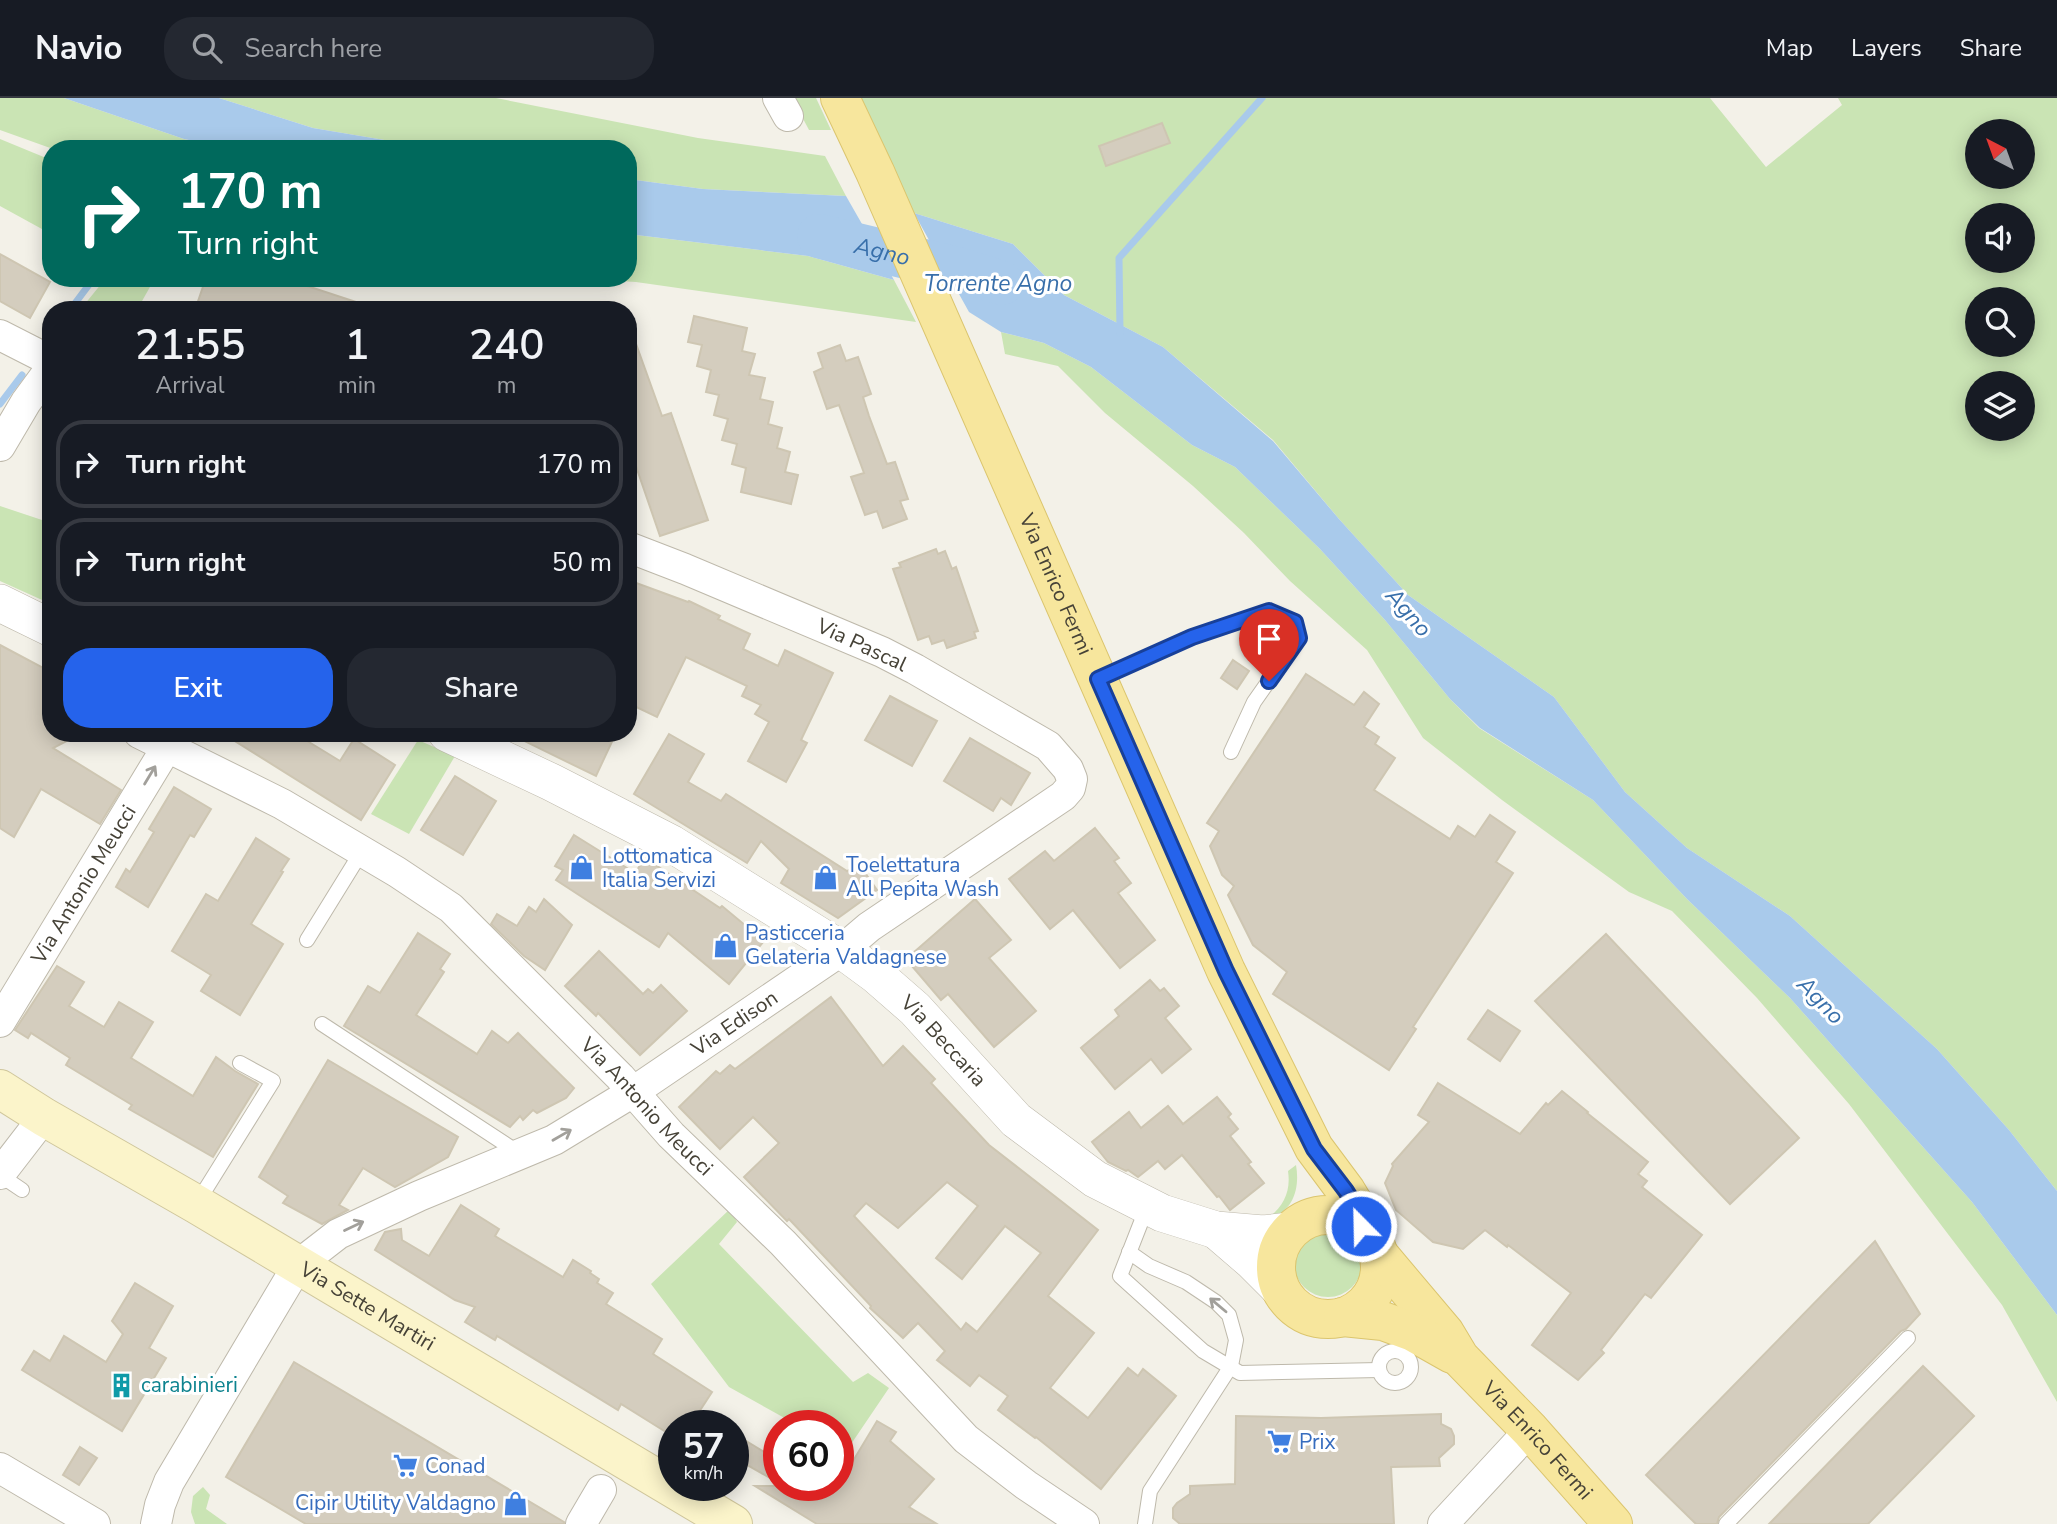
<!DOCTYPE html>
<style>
:root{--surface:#171b24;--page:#242831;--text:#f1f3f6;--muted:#9ea1a6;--line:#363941;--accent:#2563eb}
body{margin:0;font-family:"Nunito Sans",sans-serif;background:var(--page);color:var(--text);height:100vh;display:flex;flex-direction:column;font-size:26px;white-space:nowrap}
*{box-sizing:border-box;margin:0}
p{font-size:23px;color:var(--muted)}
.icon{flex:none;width:38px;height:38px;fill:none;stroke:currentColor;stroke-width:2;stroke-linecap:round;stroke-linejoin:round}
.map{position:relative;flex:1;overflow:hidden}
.details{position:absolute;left:42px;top:203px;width:595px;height:441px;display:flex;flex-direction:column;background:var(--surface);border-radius:28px;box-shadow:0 4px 18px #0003}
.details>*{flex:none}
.top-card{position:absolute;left:42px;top:42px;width:595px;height:147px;border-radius:28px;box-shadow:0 4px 18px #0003;background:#00695c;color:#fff;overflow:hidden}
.needle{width:46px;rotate:319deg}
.buttons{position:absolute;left:1965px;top:21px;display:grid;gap:14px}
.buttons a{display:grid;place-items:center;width:70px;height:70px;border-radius:50%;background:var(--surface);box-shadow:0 4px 18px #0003;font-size:35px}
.speed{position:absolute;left:658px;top:1312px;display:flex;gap:14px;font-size:35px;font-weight:700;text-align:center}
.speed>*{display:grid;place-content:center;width:91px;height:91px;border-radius:50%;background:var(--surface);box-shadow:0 4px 18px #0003;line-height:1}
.speed small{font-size:18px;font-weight:400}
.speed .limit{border:10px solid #d22;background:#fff;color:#111}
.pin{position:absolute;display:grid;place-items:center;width:60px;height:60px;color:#fff;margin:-72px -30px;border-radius:50% 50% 50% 0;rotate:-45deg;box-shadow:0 0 7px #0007}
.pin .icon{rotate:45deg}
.me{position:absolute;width:77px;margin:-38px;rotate:337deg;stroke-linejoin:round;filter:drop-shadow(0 0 5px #0008)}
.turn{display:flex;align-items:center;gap:24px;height:147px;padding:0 21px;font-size:32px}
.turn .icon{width:91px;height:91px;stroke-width:2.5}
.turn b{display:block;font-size:49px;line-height:60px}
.eta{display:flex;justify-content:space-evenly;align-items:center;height:119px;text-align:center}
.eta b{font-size:42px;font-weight:600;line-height:49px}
.action{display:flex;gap:14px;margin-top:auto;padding:14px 21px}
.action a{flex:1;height:80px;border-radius:28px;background:var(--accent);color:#fff;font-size:28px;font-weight:600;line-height:80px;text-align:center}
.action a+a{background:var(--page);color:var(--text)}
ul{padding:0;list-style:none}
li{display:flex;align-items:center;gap:21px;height:88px;margin:0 14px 10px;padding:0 7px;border:4px solid var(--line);border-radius:28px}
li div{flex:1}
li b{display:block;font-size:26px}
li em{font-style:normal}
header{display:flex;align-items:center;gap:42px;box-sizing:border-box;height:98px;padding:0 35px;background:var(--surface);border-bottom:2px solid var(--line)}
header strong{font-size:33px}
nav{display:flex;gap:38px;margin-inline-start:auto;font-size:24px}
.search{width:490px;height:63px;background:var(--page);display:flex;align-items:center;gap:18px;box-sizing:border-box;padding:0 24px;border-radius:28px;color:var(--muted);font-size:26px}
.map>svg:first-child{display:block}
</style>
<header>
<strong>Navio</strong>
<div class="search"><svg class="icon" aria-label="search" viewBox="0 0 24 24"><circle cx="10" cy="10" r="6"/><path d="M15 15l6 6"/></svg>Search here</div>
<nav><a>Map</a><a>Layers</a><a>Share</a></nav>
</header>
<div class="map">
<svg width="2057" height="1426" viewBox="0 0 2057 1426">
<rect width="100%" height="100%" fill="#f3f1e8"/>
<g fill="#cae4b4" fill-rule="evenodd">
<path d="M0,0H64L184,41L231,51H53L0,32Z"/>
<path d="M219,0H496L698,40L825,58L846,98L703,91L628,81V51H438L313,30Z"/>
<path d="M792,0H816L831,32H809Z"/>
<path d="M853,0H1710L1766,69L1842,7L1838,0H2057V1093L2009,1032L1937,951L1790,818L1687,750L1625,694L1554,599L1408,497L1339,421L1273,342L1163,249L1064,197L1013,146L914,115L878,51ZM1978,33H2023V79H1978ZM1978,117H2023V163H1978ZM1978,201H2023V247H1978ZM1978,285H2023V331H1978Z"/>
<path d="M0,41L51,62V136L0,108Z"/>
<path d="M628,136L808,158L894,182L916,224L636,184L570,180H628Z"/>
<path d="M106,180H155L137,212H80Z"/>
<path d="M1001,234L1044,245L1091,269L1192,347L1235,369L1320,451L1385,522L1450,601L1479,630L1593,702L1687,801L1790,900L1972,1104L2057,1217V1304L2002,1207L1849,1006L1757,900L1672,813L1629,794L1502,702L1423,640L1367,552L1290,483L1244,435L1193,388L1105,315L1058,268L1005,256Z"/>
<path d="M0,408L51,425V506L0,483Z"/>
<path d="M418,642L455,658L409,736L371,716Z"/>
<path d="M1296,1067C1300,1089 1294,1115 1268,1120C1284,1108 1291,1093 1288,1073Z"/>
<path d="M730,1111L737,1124L719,1146L853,1284L868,1275L889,1290L845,1355L838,1351V1328H799L729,1289L651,1186Z"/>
<circle cx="1328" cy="1165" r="34"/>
<path d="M203,1389L210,1397L206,1411L227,1426H195L191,1414L193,1398Z"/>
</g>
<g fill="#a9caeb">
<path d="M64,0H219L313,30L438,51H231L184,41Z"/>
<path d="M628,81L703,91L846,98L894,182L808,158L628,136Z"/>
<path d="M914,115L1013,146L1064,197L1163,249L1273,343L1339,421L1408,497L1554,599L1625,694L1687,750L1790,818L1937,951L2009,1032L2057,1093V1217L1972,1104L1790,900L1687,801L1593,702L1480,630L1450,601L1385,522L1320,451L1235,369L1192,347L1091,269L1044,245L1001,234L969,214Z"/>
</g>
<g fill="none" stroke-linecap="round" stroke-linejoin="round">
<g stroke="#a9caeb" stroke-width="7">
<path d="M70,212L94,180"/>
<path d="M1120,235L1119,160L1262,0"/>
<path d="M0,306L22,277"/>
</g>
<path stroke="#a9caeb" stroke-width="44" id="s1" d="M819,138L961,172L1002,185"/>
</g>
<g fill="#d4cdbe" stroke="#cec6b2" stroke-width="2" fill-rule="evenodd">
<path d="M1162,25L1170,45L1106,68L1099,48Z"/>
<path d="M0,156L50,184L30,220L0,203Z"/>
<path d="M206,180H283L368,208L367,212H195Z"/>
<path d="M694,218L747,230L742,253L755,256L749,277L765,280L760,301L773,304L768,326L782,330L777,350L790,354L785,374L798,377L791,406L741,394L746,370L732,366L737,346L722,342L728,321L714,317L719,297L706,294L711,272L697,268L702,247L688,244Z"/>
<path d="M628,232H631L662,318L671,315L708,422L660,438L628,345Z"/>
<path d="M840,247L846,263L858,259L871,296L863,299L869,318L887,366L895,364L908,401L900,403L907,421L883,430L877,413L865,417L851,379L864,375L839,307L827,311L814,274L823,270L818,255Z"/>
<path d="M936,451L938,456L945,453L952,471L956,469L978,533L974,534L976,540L947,550L944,542L932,546L929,538L918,542L893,471L901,469L899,465Z"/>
<path d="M628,482L688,504L689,503L720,518L718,521L750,536L743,551L778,568L785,552L833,575L801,642L807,645L786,684L748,663L769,624L755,616L761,607L742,598L747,588L686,559L657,619L628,605Z"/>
<path d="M0,547L51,574V635H82L53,650L121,692L100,726L41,691L14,739L0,730Z"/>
<path d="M1233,562L1249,573L1237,591L1221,580Z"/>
<path d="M1306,576L1354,607L1364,594L1379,606L1364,629L1379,639L1375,646L1395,660L1374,692L1450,741L1458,728L1475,739L1490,717L1515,734L1496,764L1513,775L1413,929L1416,931L1389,972L1273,896L1287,874L1253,847L1228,797L1234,788L1222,777L1210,748L1219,733L1207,725Z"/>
<path d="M890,598L937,623L912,668L865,642Z"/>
<path d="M222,635H294L340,663L354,641L395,667L361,722Z"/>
<path d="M508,635H616L596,678Z"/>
<path d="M669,636L704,656L688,684L721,703L726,696L847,773L859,766L877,792L838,820L781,785L789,771L761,743L747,765L634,696Z"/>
<path d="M970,640L1030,675L1011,707L1001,700L993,713L944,683Z"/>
<path d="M455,678L496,703L463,757L421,732Z"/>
<path d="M174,689L211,711L194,739L190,737L148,809L116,789L126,771L130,774L154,734L149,731Z"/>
<path d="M1095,730L1119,760L1114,763L1131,785L1118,795L1155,842L1120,870L1073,812L1050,831L1009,781L1045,753L1054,763Z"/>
<path d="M574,737L635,775L645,760L720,810L722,808L764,843L729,886L668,835L659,849L556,782L563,772L555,768Z"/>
<path d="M256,740L289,761L281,773L283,774L251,826L283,846L240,917L201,893L211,877L172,853L206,796L218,803Z"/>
<path d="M544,801L572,827L545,872L524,858L491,826L497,816L517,828L529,809L536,814Z"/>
<path d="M975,801L1011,842L989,860L1036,913L994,949L948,896L941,902L906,861Z"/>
<path d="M418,835L450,856L440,871L444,874L416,917L477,956L492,933L508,945L518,935L574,990L566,1000L537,1015L533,1012L523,1022L520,1018L510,1029L344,928L368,888L380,895Z"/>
<path d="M1606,836L1799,1040L1730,1106L1535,903Z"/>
<path d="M599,853L643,896L648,891L653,895L661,887L687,913L640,957L598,915L596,918L565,888Z"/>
<path d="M57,868L84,884L69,908L104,929L119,904L153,924L131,960L193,998L216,959L235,973L258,986L213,1059L129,1011L132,1007L66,967L70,960L31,935L28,940L15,932Z"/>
<path d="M1150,882L1160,893L1164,890L1179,908L1165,920L1191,951L1162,975L1151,961L1115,991L1081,950L1119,918L1115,912Z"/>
<path d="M831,899L883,968L903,948L935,981L931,985L989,1047L1098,1132L1048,1198L1094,1235L1050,1290L1088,1320L1128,1270L1138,1278L1143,1271L1176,1298L1101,1391L1036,1339L1035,1340L998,1312L1008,1298L979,1277L970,1288L937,1262L945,1253L918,1225L903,1240L870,1210L871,1208L789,1121L787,1123L744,1079L779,1045L753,1019L720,1051L679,1009L716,973L720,976L730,967L735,971ZM947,1084L978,1108L936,1160L962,1181L1005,1128L1041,1155L977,1234L966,1225L961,1232L854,1118L866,1105L898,1130Z"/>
<path d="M1488,912L1520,933L1500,963L1468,941Z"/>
<path d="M328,962L458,1039L448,1059L395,1089L363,1070L339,1107L348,1112L322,1126L283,1105L288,1098L259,1079Z"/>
<path d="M1438,985L1520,1036L1546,1005L1548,1007L1562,993L1588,1014L1587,1015L1648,1064L1638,1076L1647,1083L1642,1089L1702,1137L1651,1200L1645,1196L1601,1252L1604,1255L1578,1282L1532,1247L1571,1195L1508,1147L1507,1149L1485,1132L1463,1151L1433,1144L1396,1112L1385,1085L1393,1068L1392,1066L1429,1024L1418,1017Z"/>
<path d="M1217,999L1231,1016L1228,1019L1238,1031L1230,1038L1251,1064L1248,1066L1264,1085L1230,1112L1219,1098L1217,1099L1182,1057L1165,1071L1158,1063L1138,1079L1128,1072L1126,1073L1108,1064L1092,1044L1129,1014L1141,1030L1168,1008L1183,1026Z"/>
<path d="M461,1107L499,1131L495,1138L563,1179L573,1162L591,1173L590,1175L599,1181L597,1185L613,1195L606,1206L662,1241L653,1256L712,1294L699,1314L722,1328H674V1339L621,1306L618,1312L497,1238L495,1242L465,1224L475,1209L455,1202L375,1152L385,1134L401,1131L402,1142L429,1158Z"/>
<path d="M1875,1143L1920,1216L1906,1231L1901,1233L1719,1419L1717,1426H1696L1646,1377Z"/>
<path d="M135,1185L173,1208L149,1250L166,1260L122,1333L22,1272L34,1253L50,1263L64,1238L106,1264L123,1236L112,1223Z"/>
<path d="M294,1264L564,1424V1426H306L226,1379Z"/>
<path d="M1923,1268L1974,1318L1868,1426H1769Z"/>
<path d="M1441,1316V1326L1451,1331L1454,1338V1346L1439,1360L1440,1368L1391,1369L1394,1426H1180L1173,1420V1410L1177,1405L1190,1396V1388L1235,1386L1236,1318L1321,1320Z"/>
<path d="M877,1323L896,1334L890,1343L934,1381L909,1409L937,1426H817L755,1388H838Z"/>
<path d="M733,1335L779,1363V1385L733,1359Z"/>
<path d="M80,1349L97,1360L79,1387L63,1377Z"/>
</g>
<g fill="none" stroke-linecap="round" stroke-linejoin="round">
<defs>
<g id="service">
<path d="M1100,580L1192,539L1269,513L1295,524L1299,540L1254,604L1231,654"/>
<path d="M307,842L362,753"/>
<path d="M322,926L519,1055"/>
<path d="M0,1077L22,1092"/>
<path d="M197,1105L273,983L240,965"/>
<path d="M1147,1109L1120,1178L1203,1253L1240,1275L1379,1272"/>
<path d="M1129,1154L1149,1168L1186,1184L1216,1204L1229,1217L1236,1242L1231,1268L1150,1393L1145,1426"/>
<circle cx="1395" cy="1269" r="16"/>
<path d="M1726,1426L1908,1240"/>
</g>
<g id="minor">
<path d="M778,0L788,18"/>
<path d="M0,237L51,263"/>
<path d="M0,348L26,304L51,270"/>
<path id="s2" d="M139,635L282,706L397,774L451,810L620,979L671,1037L783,1145L966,1341L1026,1387L1084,1426"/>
<path id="s3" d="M0,924L167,649"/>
<path d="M0,1076L44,1019"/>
<path d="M0,1370L95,1426"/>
<path id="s4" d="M156,1426L160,1407L169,1384L298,1167L338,1136L419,1098L554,1042L633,994L842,852L869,829L1063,698L1070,690L1072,681L1068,671L1048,648L915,571L882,554L685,471L628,449"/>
<path d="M581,1426L601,1392"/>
<path d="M1443,1426L1530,1332"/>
</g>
<g id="tertiary">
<path d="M0,505L51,530"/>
<path id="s5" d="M447,635L551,684L672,746L842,852L876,877L915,911L1016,1022L1095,1081L1162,1115L1216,1132L1263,1136L1290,1133"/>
<path d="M1216,1132L1252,1163L1280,1191"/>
</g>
<g id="secondary">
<path id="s6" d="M0,991L44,1019L196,1106L733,1426"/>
</g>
<g id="primary">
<path id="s7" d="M840,0L875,74L1226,873L1314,1050L1346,1093L1355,1108L1361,1128"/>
<circle cx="1328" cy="1169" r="52"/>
<path id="s8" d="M1380,1158L1445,1235L1460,1260L1530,1332L1613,1426"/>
<path d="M1343,1219L1383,1223L1413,1234L1452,1256"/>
</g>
</defs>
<use href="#service" stroke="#beb9ab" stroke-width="16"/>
<use href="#minor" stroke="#beb9ab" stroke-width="32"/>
<use href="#tertiary" stroke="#beb9ab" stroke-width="38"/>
<use href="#secondary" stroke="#cfc69b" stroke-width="40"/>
<use href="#primary" stroke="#dbc56e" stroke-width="40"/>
<use href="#service" stroke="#fff" stroke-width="14"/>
<use href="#minor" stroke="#fff" stroke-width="30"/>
<use href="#tertiary" stroke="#fff" stroke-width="37"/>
<use href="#secondary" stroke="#fbf4ca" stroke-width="38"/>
<use href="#primary" stroke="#f7e69d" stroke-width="38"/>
</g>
<defs><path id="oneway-shaft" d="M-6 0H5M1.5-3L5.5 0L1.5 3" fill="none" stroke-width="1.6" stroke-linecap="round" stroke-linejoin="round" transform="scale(1.75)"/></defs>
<g stroke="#a2a09b">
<use href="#oneway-shaft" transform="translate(150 677) rotate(-59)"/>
<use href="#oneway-shaft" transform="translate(562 1037) rotate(-30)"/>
<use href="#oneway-shaft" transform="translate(354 1128) rotate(-25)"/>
<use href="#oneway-shaft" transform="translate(1218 1207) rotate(-140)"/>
</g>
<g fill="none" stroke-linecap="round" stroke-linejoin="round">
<defs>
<path id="route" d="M1269,583L1299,540L1295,524L1269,513L1192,539L1098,581L1226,873L1314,1051L1346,1093L1355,1108L1361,1128"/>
</defs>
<use href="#route" stroke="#184099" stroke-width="18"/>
<use href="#route" stroke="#2563eb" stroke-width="12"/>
</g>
<defs>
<symbol id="shop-bare" viewBox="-9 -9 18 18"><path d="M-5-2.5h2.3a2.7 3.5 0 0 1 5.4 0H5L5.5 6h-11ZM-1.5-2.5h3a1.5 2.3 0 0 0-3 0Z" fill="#3f7fe0" stroke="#fff" stroke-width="2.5" paint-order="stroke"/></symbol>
<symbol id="building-bare" viewBox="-9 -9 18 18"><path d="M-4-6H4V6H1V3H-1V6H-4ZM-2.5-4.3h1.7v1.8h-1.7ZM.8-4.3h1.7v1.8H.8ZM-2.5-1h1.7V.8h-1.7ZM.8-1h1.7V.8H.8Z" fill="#0f9aa8" stroke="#fff" stroke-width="2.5" paint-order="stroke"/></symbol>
<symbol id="supermarket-bare" viewBox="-9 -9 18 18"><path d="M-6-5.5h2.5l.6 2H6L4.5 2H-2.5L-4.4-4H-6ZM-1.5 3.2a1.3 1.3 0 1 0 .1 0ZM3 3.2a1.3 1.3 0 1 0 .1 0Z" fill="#3f7fe0" stroke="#fff" stroke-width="2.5" paint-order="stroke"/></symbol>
</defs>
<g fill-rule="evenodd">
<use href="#shop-bare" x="564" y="752" width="35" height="35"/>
<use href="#shop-bare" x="808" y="762" width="35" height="35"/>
<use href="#shop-bare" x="708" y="830" width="35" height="35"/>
<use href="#building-bare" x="104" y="1270" width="35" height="35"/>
<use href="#supermarket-bare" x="1262" y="1326" width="35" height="35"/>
<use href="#supermarket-bare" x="388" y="1350" width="35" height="35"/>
<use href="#shop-bare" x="498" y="1388" width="35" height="35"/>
</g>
<g text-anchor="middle" stroke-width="6" stroke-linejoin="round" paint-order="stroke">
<g font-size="21" fill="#464237" stroke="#fff">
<text dy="7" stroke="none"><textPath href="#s7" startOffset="532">Via Enrico Fermi</textPath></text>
<text transform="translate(862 547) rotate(25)" y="7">Via Pascal</text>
<text dy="7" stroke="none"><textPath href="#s3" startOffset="161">Via Antonio Meucci</textPath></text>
<text dy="7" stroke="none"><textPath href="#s4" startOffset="798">Via Edison</textPath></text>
<text dy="7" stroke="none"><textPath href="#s5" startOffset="588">Via Beccaria</textPath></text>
<text dy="7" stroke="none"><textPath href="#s2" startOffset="637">Via Antonio Meucci</textPath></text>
<text dy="7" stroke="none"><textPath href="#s6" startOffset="427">Via Sette Martiri</textPath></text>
<text dy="7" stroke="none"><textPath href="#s8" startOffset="243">Via Enrico Fermi</textPath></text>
</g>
<g font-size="21" fill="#366cbe" stroke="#fff" text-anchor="start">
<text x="602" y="765">Lottomatica<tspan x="602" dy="24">Italia Servizi</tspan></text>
<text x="846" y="774">Toelettatura<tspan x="846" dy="24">All Pepita Wash</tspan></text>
<text x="745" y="842">Pasticceria<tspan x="745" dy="24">Gelateria Valdagnese</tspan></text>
<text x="1299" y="1351">Prix</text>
<text x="425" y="1375">Conad</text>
<text x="496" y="1412" text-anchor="end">Cipir Utility Valdagno</text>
</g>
<g font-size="21" fill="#0d838f" stroke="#fff" text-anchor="start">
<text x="141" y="1294">carabinieri</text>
</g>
<g font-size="23" font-style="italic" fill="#386faa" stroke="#fff">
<text dy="8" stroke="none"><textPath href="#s1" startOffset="65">Agno</textPath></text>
<text x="998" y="193">Torrente Agno</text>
<text transform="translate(1409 514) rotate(49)" y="8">Agno</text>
<text transform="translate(1821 902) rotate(46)" y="8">Agno</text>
</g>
</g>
</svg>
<div class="buttons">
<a><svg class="needle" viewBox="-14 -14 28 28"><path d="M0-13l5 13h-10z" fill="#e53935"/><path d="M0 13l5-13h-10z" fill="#9ea1a6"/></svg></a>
<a><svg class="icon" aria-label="sound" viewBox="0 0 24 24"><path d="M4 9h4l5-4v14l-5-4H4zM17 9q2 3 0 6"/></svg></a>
<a><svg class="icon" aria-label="search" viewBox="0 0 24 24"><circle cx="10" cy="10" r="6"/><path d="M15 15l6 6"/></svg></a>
<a><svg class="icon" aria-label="layers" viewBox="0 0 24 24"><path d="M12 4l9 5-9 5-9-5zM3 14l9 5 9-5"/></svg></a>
</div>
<div class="speed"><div>57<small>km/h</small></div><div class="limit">60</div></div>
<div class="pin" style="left:1269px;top:583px;background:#d93025"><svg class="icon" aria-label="arrive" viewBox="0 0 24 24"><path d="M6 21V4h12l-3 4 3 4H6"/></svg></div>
<svg class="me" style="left:1361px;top:1128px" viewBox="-20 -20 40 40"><circle r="17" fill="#2563eb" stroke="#fff" stroke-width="3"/><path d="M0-11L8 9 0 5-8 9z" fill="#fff"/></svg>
<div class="top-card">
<div class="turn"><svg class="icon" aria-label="right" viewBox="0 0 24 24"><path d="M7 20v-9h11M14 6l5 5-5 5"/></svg><div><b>170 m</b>Turn right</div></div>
</div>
<section class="details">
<div class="eta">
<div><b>21:55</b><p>Arrival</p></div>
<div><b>1</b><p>min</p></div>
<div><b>240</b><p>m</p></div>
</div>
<ul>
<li><svg class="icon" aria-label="right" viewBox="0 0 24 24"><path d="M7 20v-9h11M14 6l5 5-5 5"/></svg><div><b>Turn right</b></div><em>170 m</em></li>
<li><svg class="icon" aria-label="right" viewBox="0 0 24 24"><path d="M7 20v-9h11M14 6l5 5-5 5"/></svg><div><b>Turn right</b></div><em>50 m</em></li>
</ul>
<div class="action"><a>Exit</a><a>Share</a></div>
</section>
</div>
